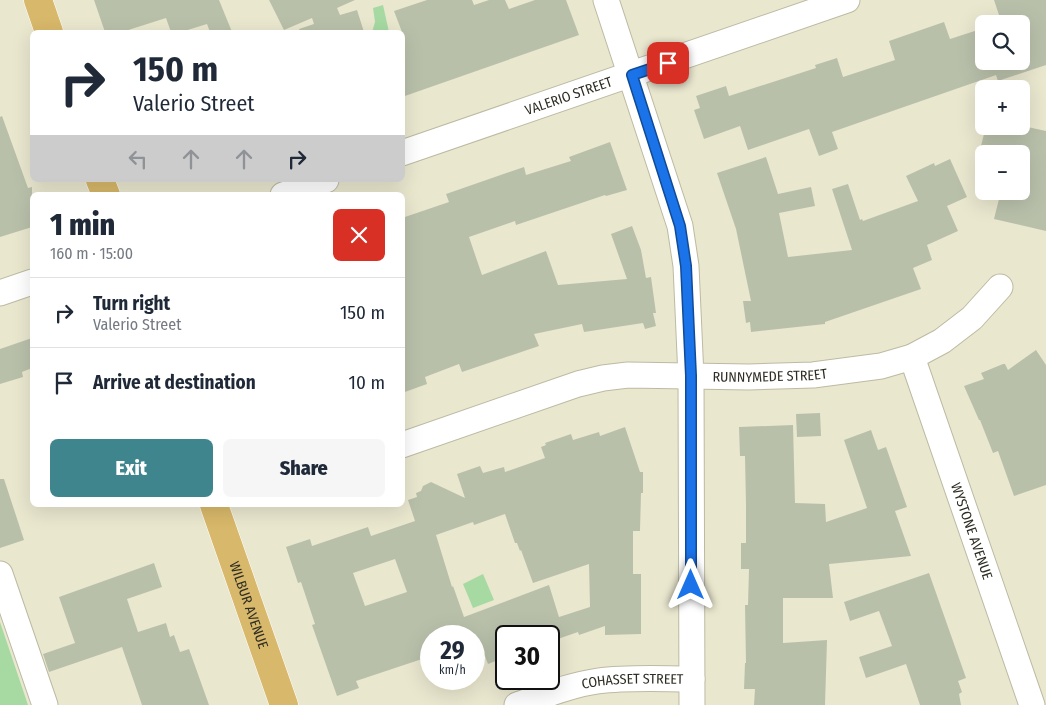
<!DOCTYPE html>
<meta charset="utf-8">
<style>
:root{--surface:#fff;--page:#f6f6f7;--text:#1f2937;--muted:#747a83;--line:#e0e1e3;--accent:#3e858d}
body{margin:0;font-family:"Fira Sans Condensed",sans-serif;background:var(--page);color:var(--text);height:100vh;display:flex;flex-direction:column;font-size:19px;white-space:nowrap}
*{box-sizing:border-box;margin:0}
p{font-size:16px;color:var(--muted)}
.icon{flex:none;width:28px;height:28px;fill:none;stroke:currentColor;stroke-width:2;stroke-linecap:round;stroke-linejoin:round}
.map{position:relative;flex:1;overflow:hidden}
.panel{position:absolute;left:30px;top:192px;width:375px;height:315px;display:flex;flex-direction:column;background:var(--surface);border-radius:8px;box-shadow:0 5px 20px #0002}
.panel>*{flex:none}
.guide{position:absolute;left:30px;top:30px;width:375px;height:152px;border-radius:8px;box-shadow:0 5px 20px #0002;background:#fff;color:var(--text);overflow:hidden}
.controls{position:absolute;left:975px;top:15px;display:grid;gap:10px}
.controls a{display:grid;place-items:center;width:55px;height:55px;border-radius:8px;background:var(--surface);box-shadow:0 5px 20px #0002;font-size:25px}
.speed{position:absolute;left:420px;top:625px;display:flex;gap:10px;font-size:25px;font-weight:700;text-align:center}
.speed>*{display:grid;place-content:center;width:65px;height:65px;border-radius:50%;background:var(--surface);box-shadow:0 5px 20px #0002;line-height:1}
.speed small{font-size:12px;font-weight:400}
.speed .limit{border:2px solid #111;border-radius:8px;background:#fff;color:#111}
.pin{position:absolute;display:grid;place-items:center;width:42px;height:42px;color:#fff;margin:-21px;border-radius:10px;box-shadow:0 2px 8px #0006}
.me{position:absolute;width:55px;margin:-28px;rotate:0deg;stroke-linejoin:round;filter:drop-shadow(0 0 4px #0008)}
.turn{display:flex;align-items:center;gap:18px;height:105px;padding:0 20px;font-size:22px}
.turn .icon{width:65px;height:65px;stroke-width:2.5}
.turn b{display:block;font-size:35px;line-height:42px}
.lanes{display:flex;align-items:center;height:48px;padding:0 20px;background:#0003;justify-content:center;gap:25px;direction:ltr}
.lanes .off{opacity:.35}
.round{display:grid;place-items:center;flex:none;width:52px;height:52px;border-radius:8px;background:var(--page)}
.headline{display:flex;align-items:center;justify-content:space-between;height:85px;padding:0 20px}
h1{font-size:30px;font-weight:800;line-height:38px}
.button{display:flex;gap:10px;margin-top:auto;padding:10px 20px}
.button a{flex:1;height:58px;border-radius:8px;background:var(--accent);color:#fff;font-size:20px;font-weight:800;line-height:58px;text-align:center}
.button a+a{background:var(--page);color:var(--text)}
ul{padding:0;list-style:none}
li{display:flex;align-items:center;gap:15px;height:70px;padding:0 20px;border-top:1px solid var(--line)}
li div{flex:1}
li b{display:block;font-size:19px}
li em{font-style:normal}
.map>svg:first-child{display:block}
</style>
<div class="map">
<svg width="1046" height="705" viewBox="0 0 1046 705">
<rect width="100%" height="100%" fill="#eae7cf"/>
<g fill="#a6daa2">
<path d="M383,5L389,32H372L375,22L373,8Z"/>
<path d="M483,574L494,600L473,608L463,584Z"/>
<path d="M0,622L28,705H0Z"/>
</g>
<g fill="#b9c0aa" fill-rule="evenodd">
<path d="M94,0H219L232,32H210L207,24L181,32H171L166,18L122,32H105Z"/>
<path d="M269,0H355L337,8L340,15L357,10L364,32H300L299,29L314,24L312,18L284,30Z"/>
<path d="M427,0H472L474,5L489,0H505L509,9L535,0H566L579,35L402,97V32L394,11Z"/>
<path d="M994,0H1046V65L998,81L996,75L832,132L838,149L819,156L809,129L748,150L740,126L704,139L694,110L700,108L696,96L726,86L729,96L816,68L815,65L837,58L843,77L895,60L889,41L944,22L950,39L984,28V61H1021V24H1002Z"/>
<path d="M2,116L28,188L32,187V227L0,237V117Z"/>
<path d="M986,126H1023L1046,131V231L994,219L1001,191H1021V154H979Z"/>
<path d="M610,142L627,190L606,196L605,195L516,225L515,221L469,237L482,275L546,251L558,285L627,279L611,234L632,226L641,250L646,278L651,277L656,313H653L656,326L645,329L643,323L584,332L582,324L534,334L539,346L462,372L459,364L425,377L427,384L402,393V218L449,202L446,194L524,167L526,175L571,161L569,157Z"/>
<path d="M766,157L778,194L811,187L815,206L779,213L788,257L852,250L832,189L848,184L860,220L862,219L863,221L918,201L906,176L934,163L935,166L950,159L967,197L947,206L958,231L927,245L932,260L913,268L921,289L825,322V324L751,332L750,322L746,323L743,301H751L736,229L717,173Z"/>
<path d="M32,338V368L22,372L23,377L0,384V349Z"/>
<path d="M1036,350L1046,365V485L1014,496L998,451L993,453L980,420H979L964,386L984,379L981,373L1003,364H1005L1008,370Z"/>
<path d="M820,413L821,436L797,437L796,414Z"/>
<path d="M793,425L795,503L825,504L826,522L867,508L844,440L871,430L878,450L886,447L907,507L895,511L911,556L829,564L833,598H783V643L827,640L825,705H754L755,689H744L745,663H746L745,605H748L749,569H741V543H746V505L745,456H740L739,427Z"/>
<path d="M625,427L640,472H643V493H641L640,531H633V574H641V634L605,635V626L579,635L578,632L549,642V636H506V657L488,664L485,656L474,660V636H431V656L356,681L359,688L337,696L312,625L315,624L301,582L298,583L286,547L310,539L312,546L368,527L371,536L415,521L408,500L417,497L416,493L421,491L423,486L431,482L465,498L457,474L480,466L483,473L504,467L505,472L545,458L541,447L546,445L545,443L571,434L573,440L599,432L600,436ZM505,514L515,543H517L520,551L521,550L533,583L589,564L590,607L559,617L549,585L464,617L453,586L452,587L436,535L473,522L474,525ZM395,559L407,592L365,606L353,573Z"/>
<path d="M0,479H4L24,540L0,548Z"/>
<path d="M154,563L162,587L127,599L138,632L166,623L170,637L174,635L180,652L189,649L209,705H142L122,647L49,672L43,654L75,643L59,597Z"/>
<path d="M929,573L966,678L958,681L962,692L959,694L961,705H920L906,664L866,678L859,657L892,646L879,611L850,621L844,602Z"/>
</g>
<g fill="none" stroke-linecap="round" stroke-linejoin="round">
<defs>
<g id="minor">
<path d="M606,0L680,226L686,266L691,377L692,705"/>
<path id="s1" d="M402,153L847,0"/>
<path d="M283,195L326,180"/>
<path d="M0,293L32,282"/>
<path id="s2" d="M912,357L1032,705"/>
<path id="s3" d="M402,445L578,384L603,378L628,375L749,377L813,375L881,366L912,357L942,341L972,318L1000,287"/>
<path d="M0,574L45,705"/>
<path id="s4" d="M517,705C543,696 570,685 598,681C629,677 661,679 692,679"/>
</g>
<g id="major">
<path d="M38,0L49,32"/>
<path d="M100,180L106,195"/>
<path id="s5" d="M214,505L284,705"/>
</g>
</defs>
<use href="#minor" stroke="#bdbaa3" stroke-width="27"/>
<use href="#major" stroke="#fff" stroke-width="29"/>
<use href="#minor" stroke="#fff" stroke-width="25"/>
<use href="#major" stroke="#d8b86a" stroke-width="28"/>
</g>
<g fill="none" stroke-linecap="round" stroke-linejoin="round">
<defs>
<path id="route" d="M668,63L632,75L680,226L686,266L691,376V585"/>
</defs>
<use href="#route" stroke="#114b97" stroke-width="12"/>
<use href="#route" stroke="#1a73e8" stroke-width="9"/>
</g>
<g text-anchor="middle" stroke-width="4" stroke-linejoin="round" paint-order="stroke">
<g font-size="14" fill="#2e2d24" stroke="#eae7cf">
<text dy="5" stroke="none"><textPath href="#s1" startOffset="176">VALERIO STREET</textPath></text>
<text dy="5" stroke="none"><textPath href="#s3" startOffset="379">RUNNYMEDE STREET</textPath></text>
<text dy="5" stroke="none"><textPath href="#s2" startOffset="184">WYSTONE AVENUE</textPath></text>
<text dy="5" stroke="none"><textPath href="#s5" startOffset="106">WILBUR AVENUE</textPath></text>
<text dy="5" stroke="none"><textPath href="#s4" startOffset="119">COHASSET STREET</textPath></text>
</g>
</g>
</svg>
<div class="controls">
<a><svg class="icon" aria-label="search" viewBox="0 0 24 24"><circle cx="10" cy="10" r="6"/><path d="M15 15l6 6"/></svg></a>
<a>+</a>
<a>−</a>
</div>
<div class="speed"><div>29<small>km/h</small></div><div class="limit">30</div></div>
<div class="pin" style="left:668px;top:63px;background:#d93025"><svg class="icon" aria-label="arrive" viewBox="0 0 24 24"><path d="M6 21V4h12l-3 4 3 4H6"/></svg></div>
<svg class="me" style="left:691px;top:585px" viewBox="-20 -20 40 40"><path d="M0-17L14 15 0 8-14 15z" fill="#1a73e8" stroke="#fff" stroke-width="4"/></svg>
<div class="guide">
<div class="turn"><svg class="icon" aria-label="right" viewBox="0 0 24 24"><path d="M7 20v-9h11M14 6l5 5-5 5"/></svg><div><b>150 m</b>Valerio Street</div></div>
<div class="lanes"><svg class="icon off" aria-label="left" viewBox="0 0 24 24"><path d="M17 20v-9H6M10 6l-5 5 5 5"/></svg><svg class="icon off" aria-label="ahead" viewBox="0 0 24 24"><path d="M12 20V5M6 11l6-6 6 6"/></svg><svg class="icon off" aria-label="ahead" viewBox="0 0 24 24"><path d="M12 20V5M6 11l6-6 6 6"/></svg><svg class="icon" aria-label="right" viewBox="0 0 24 24"><path d="M7 20v-9h11M14 6l5 5-5 5"/></svg></div>
</div>
<section class="panel">
<div class="headline"><div><h1>1 min</h1><p>160 m · 15:00</p></div><a class="round" style="background:#d93025;color:#fff"><svg class="icon" aria-label="close" viewBox="0 0 24 24"><path d="M6 6l12 12M18 6L6 18"/></svg></a></div>
<ul>
<li><svg class="icon" aria-label="right" viewBox="0 0 24 24"><path d="M7 20v-9h11M14 6l5 5-5 5"/></svg><div><b>Turn right</b><p>Valerio Street</p></div><em>150 m</em></li>
<li><svg class="icon" aria-label="arrive" viewBox="0 0 24 24"><path d="M6 21V4h12l-3 4 3 4H6"/></svg><div><b>Arrive at destination</b></div><em>10 m</em></li>
</ul>
<div class="button"><a>Exit</a><a>Share</a></div>
</section>
</div>
